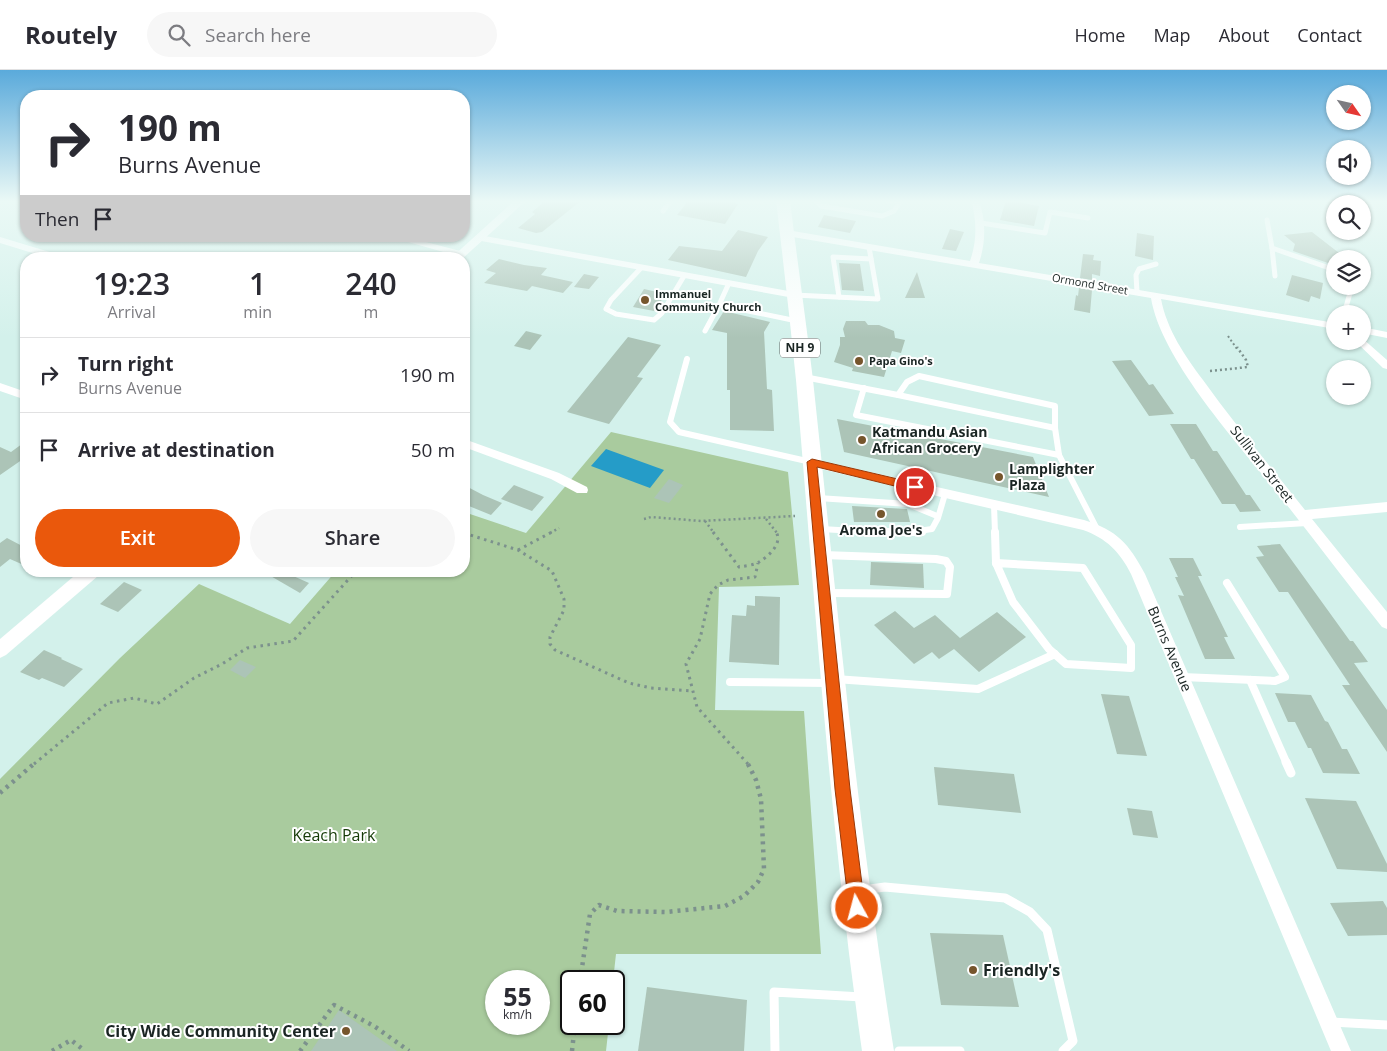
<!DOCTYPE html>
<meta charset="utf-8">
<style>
:root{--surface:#fff;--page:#f7f7f7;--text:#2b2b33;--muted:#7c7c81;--line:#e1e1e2;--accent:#ea580c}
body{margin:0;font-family:"Open Sans",sans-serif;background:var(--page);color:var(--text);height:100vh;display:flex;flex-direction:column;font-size:19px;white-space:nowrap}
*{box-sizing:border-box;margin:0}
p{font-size:16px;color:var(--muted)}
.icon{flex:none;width:28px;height:28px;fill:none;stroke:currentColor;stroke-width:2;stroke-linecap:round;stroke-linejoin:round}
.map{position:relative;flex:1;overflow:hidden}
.drawer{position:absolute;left:20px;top:182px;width:450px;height:325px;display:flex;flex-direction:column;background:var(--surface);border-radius:20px;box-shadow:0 1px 4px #0004}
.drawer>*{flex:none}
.guide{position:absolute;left:20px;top:20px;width:450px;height:152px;border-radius:20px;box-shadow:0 1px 4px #0004;background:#fff;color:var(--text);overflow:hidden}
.needle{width:32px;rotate:124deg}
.controls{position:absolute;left:1326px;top:15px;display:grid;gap:10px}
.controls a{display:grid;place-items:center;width:45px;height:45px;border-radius:50%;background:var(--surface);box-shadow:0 1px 4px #0004;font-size:25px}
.speed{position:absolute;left:485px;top:900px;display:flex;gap:10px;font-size:25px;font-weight:700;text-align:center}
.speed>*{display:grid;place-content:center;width:65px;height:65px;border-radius:50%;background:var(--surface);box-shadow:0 1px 4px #0004;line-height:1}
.speed small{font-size:12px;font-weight:400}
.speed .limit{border:2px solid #111;border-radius:8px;background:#fff;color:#111}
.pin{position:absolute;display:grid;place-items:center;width:42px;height:42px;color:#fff;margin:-21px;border:2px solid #fff;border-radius:50%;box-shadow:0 1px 5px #0007}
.me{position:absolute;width:55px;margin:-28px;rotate:353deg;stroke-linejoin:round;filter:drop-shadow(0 0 4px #0008)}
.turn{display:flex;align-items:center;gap:18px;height:105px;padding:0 15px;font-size:22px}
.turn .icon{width:65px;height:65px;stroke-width:2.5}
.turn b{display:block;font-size:35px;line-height:42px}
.then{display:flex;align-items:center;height:48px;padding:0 15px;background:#0003;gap:10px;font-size:19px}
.eta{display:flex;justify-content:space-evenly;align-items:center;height:85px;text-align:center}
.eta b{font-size:30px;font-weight:600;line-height:35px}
.cta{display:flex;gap:10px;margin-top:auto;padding:10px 15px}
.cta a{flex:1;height:58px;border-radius:30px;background:var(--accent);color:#fff;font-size:20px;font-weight:600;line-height:58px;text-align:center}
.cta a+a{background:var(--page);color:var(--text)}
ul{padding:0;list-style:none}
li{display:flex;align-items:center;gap:15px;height:75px;padding:0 15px;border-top:1px solid var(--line)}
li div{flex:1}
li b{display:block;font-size:19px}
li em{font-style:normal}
header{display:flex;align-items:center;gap:30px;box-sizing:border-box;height:70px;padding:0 25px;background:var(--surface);border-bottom:1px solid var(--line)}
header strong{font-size:24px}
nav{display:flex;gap:28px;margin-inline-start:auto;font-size:18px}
.search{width:350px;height:45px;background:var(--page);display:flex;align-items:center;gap:12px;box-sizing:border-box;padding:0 18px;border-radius:28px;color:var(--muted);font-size:19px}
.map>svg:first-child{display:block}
</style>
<header>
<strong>Routely</strong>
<div class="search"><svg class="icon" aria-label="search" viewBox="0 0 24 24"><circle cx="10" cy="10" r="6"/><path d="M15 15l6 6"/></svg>Search here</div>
<nav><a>Home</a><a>Map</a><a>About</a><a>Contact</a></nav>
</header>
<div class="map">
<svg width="1387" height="981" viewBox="0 0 1387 981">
<rect width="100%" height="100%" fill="#d3f1eb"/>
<path fill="#a9cb9e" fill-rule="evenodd" d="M611,362L788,402L799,515L719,517L715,640L804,641L821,884H616L613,911H571V954H609L606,981H0V709L120,588L199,514L290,554L336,501H464V442L526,463ZM496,911H539V954H496Z"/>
<path fill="#259cc8" d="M606,379L664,400L650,418L591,396Z"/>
<g fill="#acc4b7">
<path d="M546,130H582L542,162L536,163L518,158L535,144L532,142Z"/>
<path d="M689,130H726L738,134L725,154L677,145Z"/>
<path d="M1006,130L1039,136L1034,156L1000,150Z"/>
<path d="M824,145L856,151L850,163L818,157Z"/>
<path d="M950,159L964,162L956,181L942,179Z"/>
<path d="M738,160L768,167L758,181L746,207L668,190L679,176L722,181Z"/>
<path d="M1312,162L1330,176L1347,189H1335V192L1328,193L1293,181L1295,174L1284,165Z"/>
<path d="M1137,163L1154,166L1153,190L1135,186Z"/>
<path d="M1083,184L1094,185L1093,190L1101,191L1100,206L1092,204V210L1080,208Z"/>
<path d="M499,189L524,195L547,198L541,205L573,212L563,223L532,216L527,221L484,213L496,203L486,200Z"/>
<path d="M839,193L860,194L864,221L842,220Z"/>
<path d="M917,202L925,228H905Z"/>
<path d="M584,204L599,207L589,219L574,217Z"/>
<path d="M1292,205L1323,213L1320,229L1311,226L1309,232L1286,225Z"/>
<path d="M1079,218L1092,220L1090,243L1074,240L1076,225L1078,226Z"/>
<path d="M644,219L666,224L654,241L633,237Z"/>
<path d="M724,241L770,252L764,262L767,319L772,320L774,361L730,360V320H727V263L712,260Z"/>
<path d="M846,251H865L868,255H879L894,261L895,268L905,270L901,283L892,281L884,307L852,301L853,298L834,292L840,275V267H845L843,259Z"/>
<path d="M526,261L542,265L530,280L514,276Z"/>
<path d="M628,267L661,275L637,307L643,308L609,354L567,342Z"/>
<path d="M1131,290L1149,315L1153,314L1174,344L1149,346L1112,291Z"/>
<path d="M837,349L1033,387L1049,427L844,382Z"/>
<path d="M1170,354H1196L1213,381H1217L1246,425H1250L1261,441L1240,442L1235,434H1222L1194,389H1191Z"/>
<path d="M26,371V387L0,405V377L11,382Z"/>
<path d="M669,409L683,415L669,433L654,428Z"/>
<path d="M464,415L483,425L502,433L491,445L464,434Z"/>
<path d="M514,415L544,427L532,441L501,429Z"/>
<path d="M852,436L907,439L910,452H854Z"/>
<path d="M7,468L26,478V496L10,489L0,497V473Z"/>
<path d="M1280,474L1350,571H1353L1368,592L1354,593L1387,640V682L1342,615H1350L1288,522H1279L1256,487L1264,486L1257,476Z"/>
<path d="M1169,488H1193L1202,506H1198L1228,567H1224L1235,589H1205L1178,525L1184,526L1175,507H1178Z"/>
<path d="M871,492L923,494L924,518L870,515Z"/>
<path d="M262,501H282L309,513L300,523Z"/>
<path d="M124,512L142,520L118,542L100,534Z"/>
<path d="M755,526L780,527L779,595L729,592L732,545L746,546L747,535L755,536Z"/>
<path d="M895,541L914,558L935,545L960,568L997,542L1026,567L979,602L954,579L939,589L932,582L914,594L874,555Z"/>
<path d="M44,580L62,588L61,589L83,599L64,617L42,608L39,610L20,602Z"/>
<path d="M240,590L256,597L245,608L230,600Z"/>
<path d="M1275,623L1311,625L1325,651L1328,652L1342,679H1347L1360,704L1323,703L1311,678H1308L1295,652H1288Z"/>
<path d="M1101,624L1129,626L1147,686L1117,684Z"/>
<path d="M934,697L1014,704L1021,743L938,735Z"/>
<path d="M1305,728L1356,731L1387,794V802L1337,799Z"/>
<path d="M1127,738L1152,741L1158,768L1133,765Z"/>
<path d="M1383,831L1387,838V865L1348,866L1330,833Z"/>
<path d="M930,863L1003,865L1019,937L941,935Z"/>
<path d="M647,917L747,930L744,981H638Z"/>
<path d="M339,940L397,981H311Z"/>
</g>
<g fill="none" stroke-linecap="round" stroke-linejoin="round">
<path stroke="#7c918d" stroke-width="2" stroke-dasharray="2 2.5" stroke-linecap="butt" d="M1228,266L1237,279"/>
<g stroke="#7c918d" stroke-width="2.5" stroke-dasharray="2 3" stroke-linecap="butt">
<path d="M1210,301L1248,297L1246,290L1237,277"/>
<path d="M644,449L651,447L701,451L795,446"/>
<path d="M766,449L777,463"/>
<path d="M705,451L714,463"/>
<path d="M550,463L559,458"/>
</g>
<g stroke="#7c918d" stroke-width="3" stroke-dasharray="2.5 4.5" stroke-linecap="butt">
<path d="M713,462L739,497C745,496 754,495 759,492C769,486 783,473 776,462"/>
<path d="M464,463L518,480L552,501L564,529V540L550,567V574L555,580L629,613L651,618L693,621"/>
<path d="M518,480L552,462"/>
<path d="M34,694L108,633L134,628L157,634L194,608L222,594L247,578L293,571L356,501"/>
<path d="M748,694L697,637L686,594L700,569L710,524L718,515L728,510L755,507L758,493"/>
</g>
<g stroke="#7c918d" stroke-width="4.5" stroke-dasharray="3 5" stroke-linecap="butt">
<path d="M0,723L36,692"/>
<path d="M580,911L590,844L599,835L617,841L666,842L725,836L744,826L758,812L764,799L761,729L756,710L747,692"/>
<path d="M52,981L71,970L85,981"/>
<path d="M300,981L334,935L374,956L409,981"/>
<path d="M572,981L575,954"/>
</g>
<g stroke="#fff" stroke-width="5">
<path d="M740,130H763"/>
<path d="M816,130L821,136L882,146L894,141L901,130"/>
<path d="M887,130L900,132"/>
<path d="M663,141L671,130"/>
<path d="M1267,150L1272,178L1335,200"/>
<path d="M981,153L1045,163L1050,142L1088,148"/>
<path d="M1272,178L1275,206"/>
<path d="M641,198L611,230L606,239L616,244L654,250L662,243L684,206"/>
<path d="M729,213L719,235L797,251"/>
<path d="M1137,222L1136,205L1139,199L1156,194"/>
<path d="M794,225L878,229L869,177"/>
<path d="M839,227L833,187L871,189"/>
<path d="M1344,244L1352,216"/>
<path d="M705,261L719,235"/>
</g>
<g stroke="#fff" stroke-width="6">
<path d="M687,289L670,352L679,362L811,392"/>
<path d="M804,307L898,325L907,312L919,306L1055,336V358L1059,385L1097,459"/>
<path d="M864,318L856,345L1059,385"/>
<path d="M898,325L1055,358"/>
<path d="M818,428L908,434L937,446"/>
<path d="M994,435L995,463"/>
<path d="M1240,457L1307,453"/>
<path d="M821,459L890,463"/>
<path d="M905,463L932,459L938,448L945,424"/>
</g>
<g stroke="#fff" stroke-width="8">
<path d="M861,462H922"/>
<path d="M995,462L996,493"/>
<path d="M823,485L936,489L946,491L950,497L947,524L828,523"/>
<path d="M996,493L1083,498L1131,575V598L1066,594L1049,579L1013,532Z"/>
<path d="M1182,607L1275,611L1285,607L1227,513"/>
<path d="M835,609L978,619L1055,584"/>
<path d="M1250,610L1287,694"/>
<path d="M730,612L829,613"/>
</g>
<g stroke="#fff" stroke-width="9">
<path d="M1286,692L1291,703"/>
<path d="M862,820L885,817L1005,828L1030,842L1047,860L1073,971L1063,981"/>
<path d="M1331,952L1387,955"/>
<path d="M775,981L774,922L862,927"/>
<path d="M899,981H960"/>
</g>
<g fill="#fff" fill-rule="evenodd">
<path d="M971,130H979C986,151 986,172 979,193L1335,253V259L1161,229C1167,260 1185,286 1203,310C1235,355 1271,397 1305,440L1387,432V442L1312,449L1387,542V559L1382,557C1346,512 1311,465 1275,420C1236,371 1161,289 1151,228L787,166L782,163L787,160L970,191C977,171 977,151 971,130Z"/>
<path d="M479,165L794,222L799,225L794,228L476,170V166Z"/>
<path d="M387,166H403L464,182L466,184L461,187Z"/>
<path d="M0,167L66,187L68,189H52L0,173Z"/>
<path d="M1362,257L1387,262V268L1362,263Z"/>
<path d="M1362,268L1387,290V299L1383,298L1355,271H1362Z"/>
<path d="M0,313L26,322V330L0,321Z"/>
<path d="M464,369L559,403L587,417L588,420L587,423H577L551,409L464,377Z"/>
<path d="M812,389L1084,450C1117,460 1129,474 1145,504L1351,981H1331L1131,504C1120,482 1106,468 1083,460L808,396L806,393L808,390Z"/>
</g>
<g fill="#fff" fill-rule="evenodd">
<path d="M515,130H527L462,189H450Z"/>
<path d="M80,501H100L98,506L6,585L0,588V569Z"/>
</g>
<path fill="#fff" fill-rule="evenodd" d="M776,130H790C797,190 806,250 813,310C837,534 858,758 894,981H862C830,758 815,534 796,310C790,250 783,190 776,130Z"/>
</g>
<linearGradient id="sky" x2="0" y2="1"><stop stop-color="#5aaadb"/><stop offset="0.49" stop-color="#ebf9f6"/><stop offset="1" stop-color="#ebf9f6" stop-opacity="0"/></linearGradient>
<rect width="1387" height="268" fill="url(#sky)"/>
<path fill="#ea580c" stroke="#983908" d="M812,389L915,413L920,417L915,421L817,397L850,719L865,838L863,844L857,846L852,844L849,838L835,719L807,392Z"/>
<g fill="#76552c" stroke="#fff" stroke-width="2">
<circle cx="645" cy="230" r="5"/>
<circle cx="859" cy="291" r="5"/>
<circle cx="862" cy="370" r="5"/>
<circle cx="999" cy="407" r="5"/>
<circle cx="881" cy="444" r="5"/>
<circle cx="973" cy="900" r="5"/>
<circle cx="346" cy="961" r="5"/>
</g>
<g text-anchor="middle" stroke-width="4" stroke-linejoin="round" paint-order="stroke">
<g font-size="11" fill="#1a2523" stroke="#fff">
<text transform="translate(1090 214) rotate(10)" y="4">Ormond Street</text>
</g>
<g font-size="11" font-weight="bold" fill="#1a2523" stroke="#fff" text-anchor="start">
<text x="655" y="228">Immanuel<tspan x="655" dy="13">Community Church</tspan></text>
<text x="869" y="295">Papa Gino's</text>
</g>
<rect fill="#fff" stroke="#5f6665" stroke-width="1" x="780" y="268.5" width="40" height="19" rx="4"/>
<g font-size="12" font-weight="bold" fill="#1a2523">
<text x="800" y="282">NH 9</text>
</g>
<g font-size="14" font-weight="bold" fill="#1a2523" stroke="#fff" text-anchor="start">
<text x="872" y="367">Katmandu Asian<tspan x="872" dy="16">African Grocery</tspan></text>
<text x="1009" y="404">Lamplighter<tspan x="1009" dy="16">Plaza</tspan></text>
<text x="881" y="465" text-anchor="middle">Aroma Joe's</text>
</g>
<g font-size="14" fill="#1a2523" stroke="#fff">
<text transform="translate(1262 394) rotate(52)" y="5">Sullivan Street</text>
<text transform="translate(1170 579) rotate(67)" y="5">Burns Avenue</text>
</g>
<g font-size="16" fill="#153a06" stroke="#fff">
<text x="334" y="771">Keach Park</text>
</g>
<g font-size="16" font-weight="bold" fill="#1a2523" stroke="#fff" text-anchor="start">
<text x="983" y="906">Friendly's</text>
<text x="336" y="967" text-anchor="end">City Wide Community Center</text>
</g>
</g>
</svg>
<div class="controls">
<a><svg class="needle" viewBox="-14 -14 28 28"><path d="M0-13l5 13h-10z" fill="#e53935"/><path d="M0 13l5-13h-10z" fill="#7c7c81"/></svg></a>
<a><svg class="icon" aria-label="sound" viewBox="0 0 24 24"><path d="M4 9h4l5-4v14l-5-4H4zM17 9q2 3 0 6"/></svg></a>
<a><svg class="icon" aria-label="search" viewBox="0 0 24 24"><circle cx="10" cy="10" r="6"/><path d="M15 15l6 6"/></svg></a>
<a><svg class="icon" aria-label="layers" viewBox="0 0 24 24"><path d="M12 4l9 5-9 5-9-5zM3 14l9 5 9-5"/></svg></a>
<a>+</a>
<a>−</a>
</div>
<div class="speed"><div>55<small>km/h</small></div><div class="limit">60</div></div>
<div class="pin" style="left:915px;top:417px;background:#d93025"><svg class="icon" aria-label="arrive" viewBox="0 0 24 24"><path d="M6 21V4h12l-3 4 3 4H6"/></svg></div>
<svg class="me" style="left:857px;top:838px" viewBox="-20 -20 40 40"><circle r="17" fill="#ea580c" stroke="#fff" stroke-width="3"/><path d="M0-11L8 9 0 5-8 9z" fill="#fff"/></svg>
<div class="guide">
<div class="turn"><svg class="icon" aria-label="right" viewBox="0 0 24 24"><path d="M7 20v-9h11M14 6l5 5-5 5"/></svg><div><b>190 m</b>Burns Avenue</div></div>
<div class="then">Then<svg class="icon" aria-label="arrive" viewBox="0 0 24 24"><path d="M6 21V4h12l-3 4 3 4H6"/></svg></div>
</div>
<section class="drawer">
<div class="eta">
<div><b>19:23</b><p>Arrival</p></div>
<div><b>1</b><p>min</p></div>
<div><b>240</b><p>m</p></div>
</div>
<ul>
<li><svg class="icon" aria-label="right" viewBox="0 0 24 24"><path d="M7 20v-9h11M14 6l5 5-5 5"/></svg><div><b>Turn right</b><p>Burns Avenue</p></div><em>190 m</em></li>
<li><svg class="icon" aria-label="arrive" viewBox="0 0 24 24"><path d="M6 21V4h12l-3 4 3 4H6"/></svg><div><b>Arrive at destination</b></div><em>50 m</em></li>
</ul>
<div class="cta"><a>Exit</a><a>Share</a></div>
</section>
</div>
